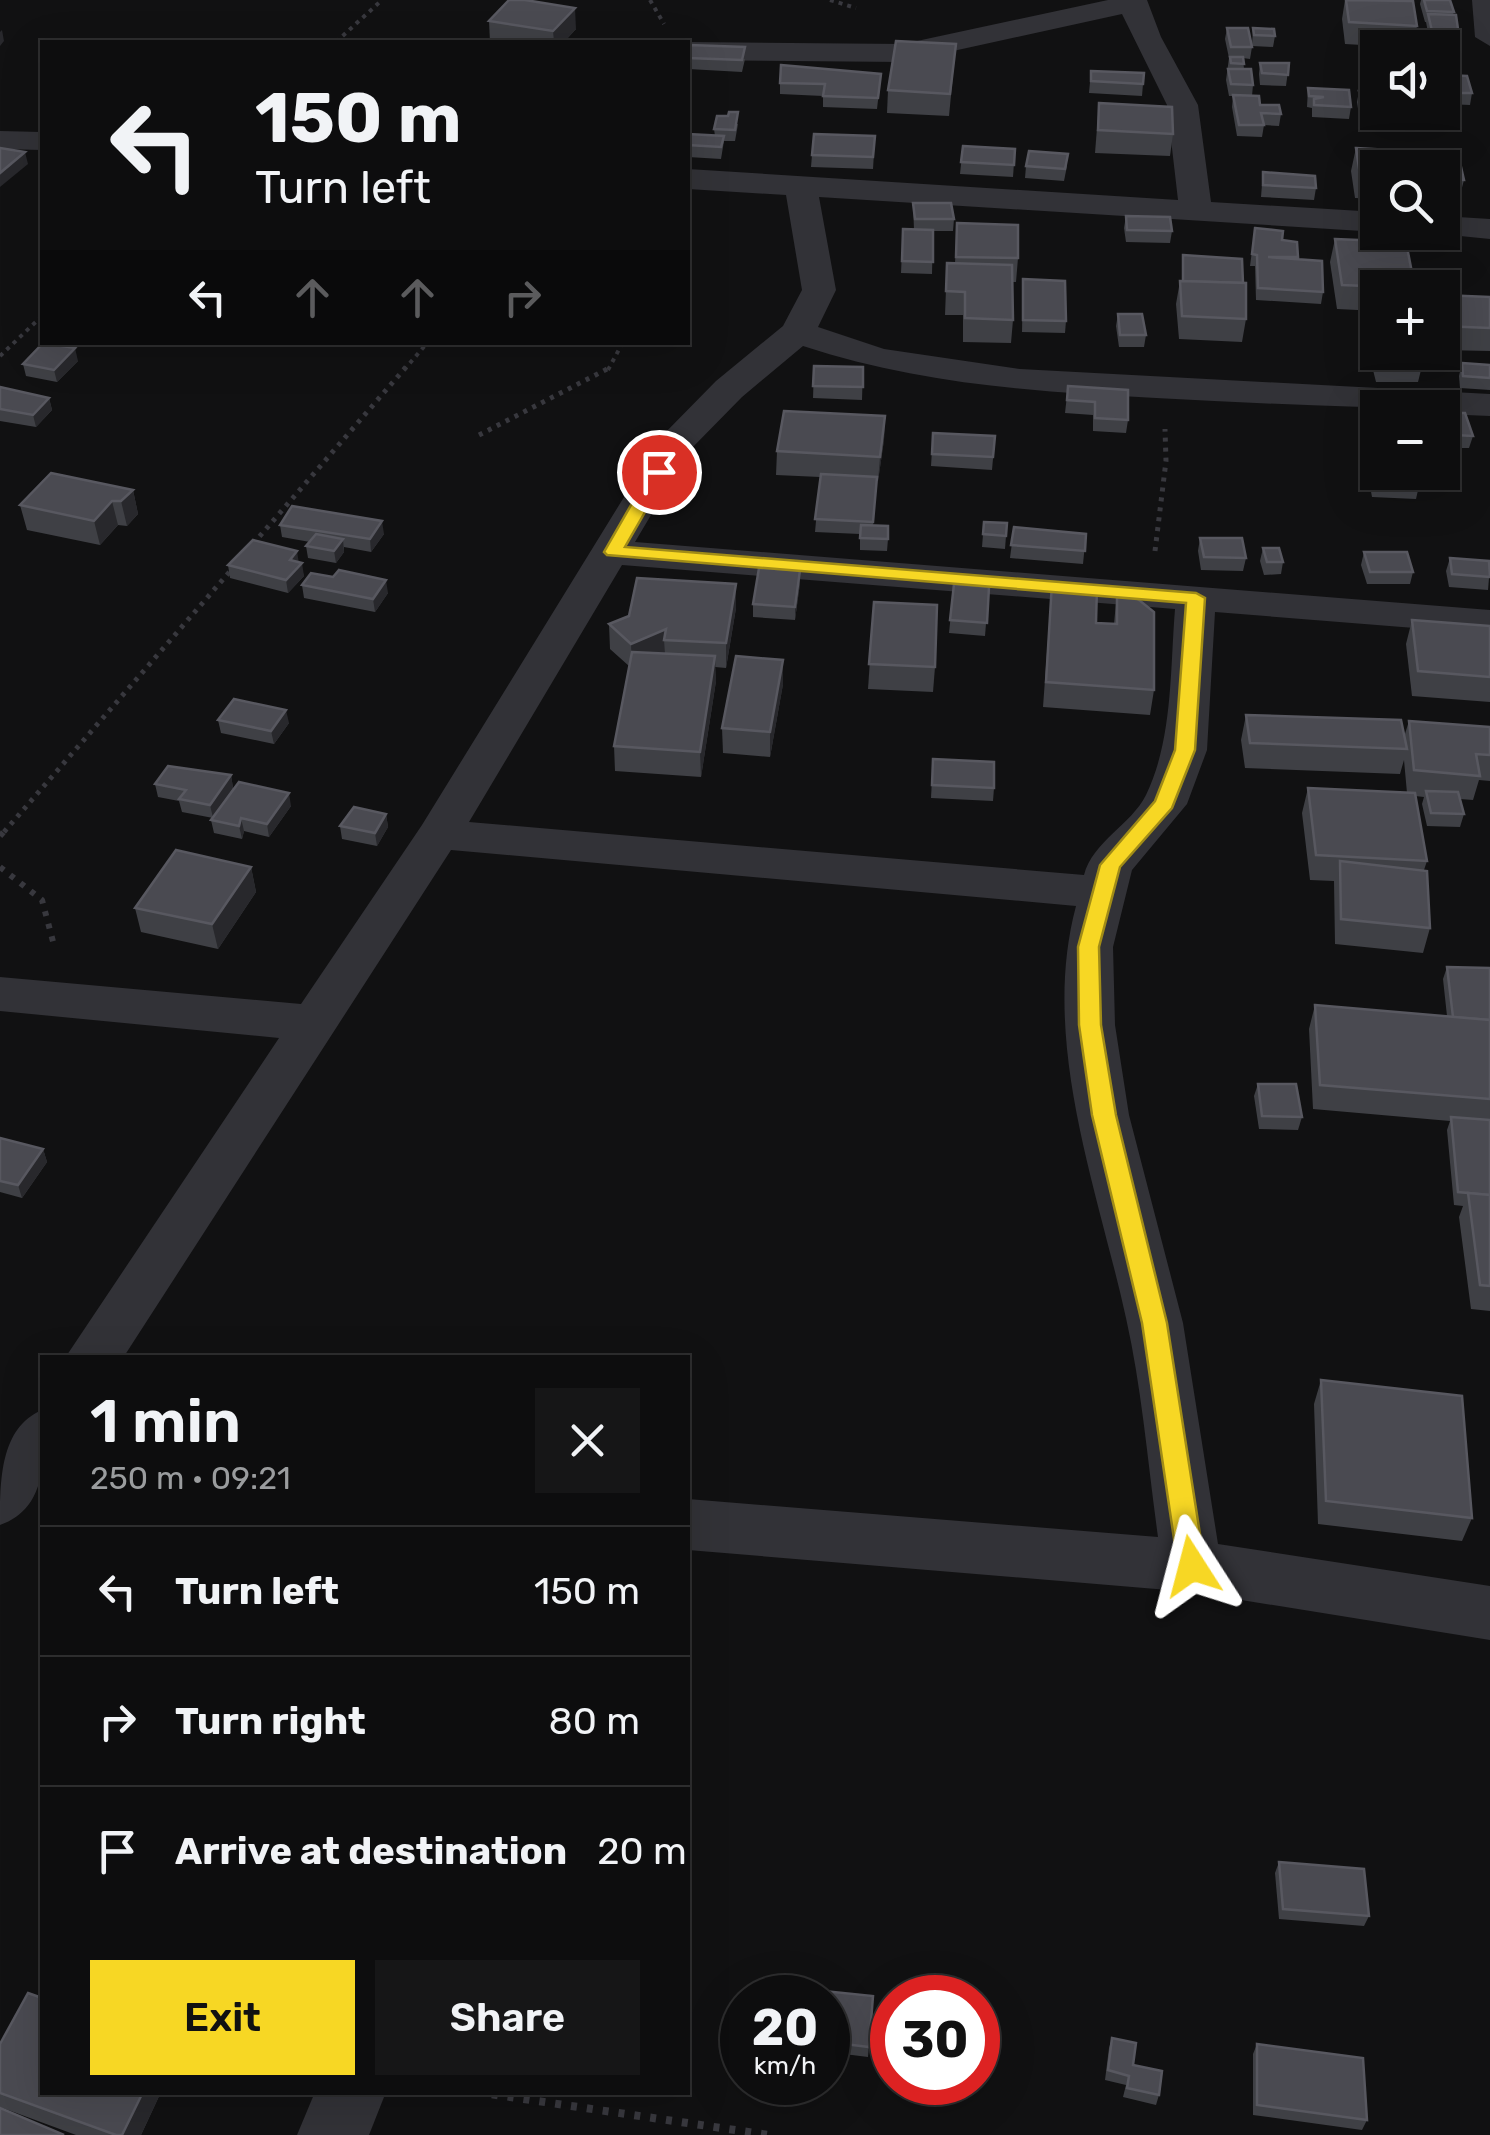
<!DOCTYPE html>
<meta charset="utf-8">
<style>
:root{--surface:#0d0d0e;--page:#161617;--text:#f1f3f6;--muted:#9a9c9e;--line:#2d2d2e;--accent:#f7d724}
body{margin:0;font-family:Rubik,sans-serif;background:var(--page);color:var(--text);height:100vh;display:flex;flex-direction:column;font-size:38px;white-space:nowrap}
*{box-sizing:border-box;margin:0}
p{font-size:32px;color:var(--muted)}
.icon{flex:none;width:55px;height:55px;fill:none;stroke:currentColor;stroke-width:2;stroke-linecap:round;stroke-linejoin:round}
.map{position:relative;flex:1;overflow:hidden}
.side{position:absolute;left:40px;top:1355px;width:650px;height:740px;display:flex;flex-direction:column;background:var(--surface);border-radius:0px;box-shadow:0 10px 40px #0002,0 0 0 2px var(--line)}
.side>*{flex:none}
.hud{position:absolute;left:40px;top:40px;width:650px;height:305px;border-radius:0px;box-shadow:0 10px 40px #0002,0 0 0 2px var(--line);background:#0d0d0e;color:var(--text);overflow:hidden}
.buttons{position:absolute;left:1360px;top:30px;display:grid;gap:20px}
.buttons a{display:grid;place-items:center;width:100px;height:100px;border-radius:0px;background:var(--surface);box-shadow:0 10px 40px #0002,0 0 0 2px var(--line);font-size:50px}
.speed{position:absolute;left:720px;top:1975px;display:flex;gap:20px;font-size:50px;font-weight:700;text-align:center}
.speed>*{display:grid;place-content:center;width:130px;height:130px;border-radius:50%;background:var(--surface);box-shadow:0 10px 40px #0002,0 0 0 2px var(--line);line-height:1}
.speed small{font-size:25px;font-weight:400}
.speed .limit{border:15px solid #d22;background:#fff;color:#111}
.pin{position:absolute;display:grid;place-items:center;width:85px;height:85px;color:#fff;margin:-42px;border:5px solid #fff;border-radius:50%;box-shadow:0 2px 10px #0007}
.me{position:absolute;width:110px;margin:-55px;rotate:351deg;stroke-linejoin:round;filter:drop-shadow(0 0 8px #0008)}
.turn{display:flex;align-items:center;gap:35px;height:210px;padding:0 50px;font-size:45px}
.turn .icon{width:130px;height:130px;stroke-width:2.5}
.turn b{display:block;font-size:70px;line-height:85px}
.lanes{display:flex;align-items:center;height:95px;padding:0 50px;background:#0003;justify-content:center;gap:50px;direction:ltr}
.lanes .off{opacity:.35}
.round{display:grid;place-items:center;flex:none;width:105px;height:105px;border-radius:0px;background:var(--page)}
.summary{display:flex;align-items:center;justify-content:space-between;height:170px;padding:0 50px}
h1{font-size:60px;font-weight:600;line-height:75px}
.action{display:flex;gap:20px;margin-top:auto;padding:20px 50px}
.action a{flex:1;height:115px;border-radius:0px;background:var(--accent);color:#111;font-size:40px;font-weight:600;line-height:115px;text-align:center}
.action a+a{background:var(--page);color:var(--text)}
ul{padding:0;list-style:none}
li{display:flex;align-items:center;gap:30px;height:130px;padding:0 50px;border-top:2px solid var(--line)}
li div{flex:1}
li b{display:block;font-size:38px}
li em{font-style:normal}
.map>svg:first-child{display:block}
</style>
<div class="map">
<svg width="1490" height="2135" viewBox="0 0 1490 2135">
<rect width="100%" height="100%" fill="#111112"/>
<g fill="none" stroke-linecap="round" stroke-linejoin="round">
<g stroke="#38383e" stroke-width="4" stroke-dasharray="4 5" stroke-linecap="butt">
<path d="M650,0L664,24"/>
<path d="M830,0L856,8"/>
<path d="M336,42L382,0"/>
<path d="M0,356L42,316"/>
<path d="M404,370L428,342"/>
<path d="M608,370L623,342"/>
</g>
<g stroke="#38383e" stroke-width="5" stroke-dasharray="4 6" stroke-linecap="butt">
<path d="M479,435L611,367"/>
<path d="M253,544L406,367"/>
<path d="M1155,551L1166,461L1165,429"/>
<path d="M4,832L232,569"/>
</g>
<g stroke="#38383e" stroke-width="6" stroke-dasharray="5 8" stroke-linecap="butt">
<path d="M0,836L6,829"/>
<path d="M0,867L42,900L55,949"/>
</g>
<path stroke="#38383e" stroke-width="8" stroke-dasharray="6 10" stroke-linecap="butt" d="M476,2092L769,2135"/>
<g fill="#323237" fill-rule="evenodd">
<path d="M1108,0H1147L1161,37L1198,105L1211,202L1378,212V232L819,197L836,290L818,327L884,349L1020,369L1490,394V416L1442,414V408C1348,408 1253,403 1156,398C1036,392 918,384 803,346L742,397L689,451L635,542L1490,610V634L1215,612L1207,750L1187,804L1132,870L1113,947L1115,1025L1129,1115L1183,1323L1218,1544L1490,1586V1640L1192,1592L688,1550V1499L1158,1537C1148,1465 1142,1389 1126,1318C1097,1186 1040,1041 1076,906L451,850L123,1358H65L279,1038L0,1011V977L301,1004L422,825L661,437L716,381L783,326L802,290L786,195L688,189V169L1178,200L1167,105L1122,14L903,62L688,60L686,42L903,44ZM622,565L1175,609C1170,670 1173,739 1146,795C1131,825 1093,841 1084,875L469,822Z"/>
<path d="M1472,0H1490V46L1475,37Z"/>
<path d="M0,131L42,132V150L0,149Z"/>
<path d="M1442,216L1490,219V239L1430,233L1442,232Z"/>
<path d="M42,1410C45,1454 49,1508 0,1525C0,1480 0,1428 42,1410Z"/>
<path d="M315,2092H386L369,2135H297Z"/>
</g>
</g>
<g fill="#3f4045">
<path d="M1345,0L1413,1L1417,26L1413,48L1345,44L1342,19Z"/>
<path d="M1421,0H1450L1459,36L1457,47L1460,60L1458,71L1442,70V48H1431L1426,22H1425L1420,4Z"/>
<path d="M489,21L576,29L564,42H490Z"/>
<path d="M1227,28L1252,47L1250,59L1243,58L1244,69L1253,85L1252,96L1260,105L1281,114L1279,126L1264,125L1262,137L1237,136L1232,107L1233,96H1229L1226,80L1229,58L1225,39Z"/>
<path d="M1253,28L1275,36L1273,47L1252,46Z"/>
<path d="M956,44L949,116L887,113L888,90Z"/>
<path d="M688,50L745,59L742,72L688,69Z"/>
<path d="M1260,63H1289L1286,86L1260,85L1259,74Z"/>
<path d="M1091,71L1143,84L1142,96L1089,93Z"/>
<path d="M881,74L877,109L823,107V96L780,94V83Z"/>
<path d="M1445,75L1472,93L1470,105L1447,104L1442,88Z"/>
<path d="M1308,88L1351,107L1349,119L1312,117V108L1307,107Z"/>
<path d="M1359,91L1378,92V112H1421L1419,125L1360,122L1357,102Z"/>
<path d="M1099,103L1173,134L1170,156L1095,153Z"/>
<path d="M738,124L735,141H724L721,159L688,157V134L715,136L714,129Z"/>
<path d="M875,136L873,169L811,167L812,155Z"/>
<path d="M963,146L1015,149L1013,177L960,174Z"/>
<path d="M1356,148L1458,154L1464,180L1458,203L1442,202V168H1378V199L1355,198L1351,171Z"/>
<path d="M1026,166H1067L1064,181L1025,178Z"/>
<path d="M1263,172L1316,188L1314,200L1261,197Z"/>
<path d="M913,203L954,219L953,231H933L932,274L901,273L903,229L914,230Z"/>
<path d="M1126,216L1172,231L1170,243L1126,242L1124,228Z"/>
<path d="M957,223L1018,258L1016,282H1012L1013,320L1011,343L963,342V315H945L947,263H955Z"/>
<path d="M1255,228L1282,240L1297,242V259L1323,292L1321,304L1256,300L1255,266H1250Z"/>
<path d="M1335,239L1378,288V311L1337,309L1330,262Z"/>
<path d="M1183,255L1243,283L1246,319L1242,342L1179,339L1176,304L1180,281H1182Z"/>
<path d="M1023,279L1066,321L1065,333L1022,332Z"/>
<path d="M1442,295L1490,297V351L1442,350Z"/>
<path d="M1118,314L1146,335L1144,347H1119L1116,326Z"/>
<path d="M1373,350L1421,370L1418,382H1376L1371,362Z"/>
<path d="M78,361L57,382L26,376L23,364Z"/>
<path d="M1462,363L1490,365V390L1460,388L1459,376Z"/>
<path d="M814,366L863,367L862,400L813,398Z"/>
<path d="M1068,386L1128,420L1126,433L1093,431V415L1065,413Z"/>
<path d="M0,387L49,398L52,410L36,427L0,421Z"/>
<path d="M1447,413L1473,436L1469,448H1451L1444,425Z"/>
<path d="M885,416L884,440L878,481H877L873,525L888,539L887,551L860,550V534L815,532L820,477L776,475L777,451Z"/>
<path d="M933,433L995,436L992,470L931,466Z"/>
<path d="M1371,463L1419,486L1416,499L1372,497L1368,475Z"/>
<path d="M133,490L138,514L127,526L118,525L100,545L27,530L20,505Z"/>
<path d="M984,522L1007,523L1005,549L982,547Z"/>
<path d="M280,525L384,534L371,552L344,547V552L336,563L308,558L306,546L310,542L282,537Z"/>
<path d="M1014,527L1086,534L1083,564L1010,558Z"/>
<path d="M1200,538L1246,558L1243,571L1201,570L1198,551Z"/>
<path d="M1263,548L1283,562L1281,574L1264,575L1260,561Z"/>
<path d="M1364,552L1413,572L1410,584H1367L1361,565Z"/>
<path d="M1450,558L1490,566L1488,590L1449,587L1446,571Z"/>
<path d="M299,562L304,576L288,593L230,578L228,565Z"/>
<path d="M800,583L795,620L753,617V604Z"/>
<path d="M1052,583L1096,623L1114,624L1117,591L1154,690L1150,715L1043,707Z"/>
<path d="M736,584V608L726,668L715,667L716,681L701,777L615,771L614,746L629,666L610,649L609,624Z"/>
<path d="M954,584L989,587L985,636L949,633Z"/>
<path d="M302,585L388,593L375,612L304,598Z"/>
<path d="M874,602L935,667L933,692L868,689Z"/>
<path d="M1412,620L1490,626V702L1412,696L1406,644Z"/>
<path d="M783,684L770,757L723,753L722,728Z"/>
<path d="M1246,715L1404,737L1409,721L1490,727V781L1479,780L1473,800L1460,799L1464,814L1460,827L1427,826L1422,804L1424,797L1415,796L1427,861L1424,870L1430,928L1423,953L1335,944L1334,881L1310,880L1302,813L1308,788L1407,793L1404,760L1400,774L1245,768L1241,740Z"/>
<path d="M218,720L289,723L274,744L221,733Z"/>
<path d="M933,759L994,788L993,801L931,798Z"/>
<path d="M231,775L233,788L291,806L269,837L244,831L242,839L214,833L211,820L213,818L182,812L179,801L158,797L155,784Z"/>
<path d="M386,814L388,827L377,846L342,839L340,826Z"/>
<path d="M251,867L256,892L218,949L141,932L135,908Z"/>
<path d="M1447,967L1490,968V1311L1471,1309L1459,1217L1463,1206L1454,1205L1447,1130L1450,1121L1313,1109L1309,1029L1315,1005L1447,1016L1443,979Z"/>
<path d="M1258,1084L1302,1117L1298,1130L1259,1129L1254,1096Z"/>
<path d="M0,1138L43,1149L47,1162L22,1198L0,1192Z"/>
<path d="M1321,1380L1472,1518L1462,1541L1318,1524L1314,1404Z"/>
<path d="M1279,1862L1369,1916L1364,1926L1279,1919L1275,1873Z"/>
<path d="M873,1996L868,2057L828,2052V1998Z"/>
<path d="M1112,2038L1133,2065L1159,2095L1156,2105L1123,2097L1126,2085L1105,2080L1109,2048Z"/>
<path d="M0,2044L42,2092H161L141,2135H76L0,2107Z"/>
<path d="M1257,2044L1367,2120L1362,2130L1253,2115V2054Z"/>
</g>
<g fill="#28282c">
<path d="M575,8L576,29L564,42H554L553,31Z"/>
<path d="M2,30L4,41L0,46V32Z"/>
<path d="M25,152L28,164L0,187V173Z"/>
<path d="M75,348L78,361L57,382L54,370Z"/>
<path d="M49,398L52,410L36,427L33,415Z"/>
<path d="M885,416L884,440L878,481L880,457Z"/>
<path d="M133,490L138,514L127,526L121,501Z"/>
<path d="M112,501L118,525L100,545L94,521Z"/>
<path d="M382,521L384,534L371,552L370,539Z"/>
<path d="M343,539L344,552L336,563L334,551Z"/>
<path d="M297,551L299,564L290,560Z"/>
<path d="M302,563L304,576L288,593L286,580Z"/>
<path d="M800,570V583L795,620V607Z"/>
<path d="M386,580L388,593L375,612L373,599Z"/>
<path d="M736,584V608L726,668V643Z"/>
<path d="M666,629L664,640L665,654L632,669L631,644Z"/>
<path d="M715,656L716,681L701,777L700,752Z"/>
<path d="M783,660V684L770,757V732Z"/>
<path d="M286,710L289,723L274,744L271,731Z"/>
<path d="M231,775L233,788L213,818L210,805Z"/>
<path d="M289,793L291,806L269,837L267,824Z"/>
<path d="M386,814L388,827L377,846L375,833Z"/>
<path d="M241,818L244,831L242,839L239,826Z"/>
<path d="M251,867L256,892L218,949L212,924Z"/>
<path d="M43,1149L47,1162L22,1198L18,1185Z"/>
<path d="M143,2092H161L141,2135H122Z"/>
</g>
<g fill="#4a4a51" stroke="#585860" stroke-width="2.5">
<path d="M509,0H525L575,8L553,31L489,21Z"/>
<path d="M1346,0L1413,1L1417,26L1349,22Z"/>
<path d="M1424,0H1450L1454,12L1427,11Z"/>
<path d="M1428,14L1456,15L1459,36L1433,35Z"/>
<path d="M1227,28H1248L1252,47H1231Z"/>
<path d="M1253,28L1274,29L1275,36L1254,35Z"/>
<path d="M1433,39L1454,40L1460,60L1442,59V48H1435Z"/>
<path d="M896,41L956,44L950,94L888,90Z"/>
<path d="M689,45L745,47L742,60L688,58Z"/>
<path d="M1230,57H1243L1244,64L1231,63Z"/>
<path d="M1260,63H1289L1288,75L1262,73Z"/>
<path d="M781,65L881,74L878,98L823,96L825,84L780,83Z"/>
<path d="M1228,69H1251L1253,85L1231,84Z"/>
<path d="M1091,71L1144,73L1143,84L1091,81Z"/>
<path d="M1445,75L1467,76L1472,93H1449Z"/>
<path d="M1308,88L1349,90L1351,107L1314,105V99L1324,97L1309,96Z"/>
<path d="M1359,91L1378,92V111H1363Z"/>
<path d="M1233,95L1259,96L1260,105H1279L1281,114L1261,113L1264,125H1239Z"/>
<path d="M1099,103L1172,107L1173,134L1098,130Z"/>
<path d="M729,112H738L735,130L714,129L717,116H728Z"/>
<path d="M688,134L724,136L721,147L688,145Z"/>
<path d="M814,134L875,136L873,157L812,155Z"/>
<path d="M963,146L1015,149L1014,165L961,162Z"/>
<path d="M0,148L25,152L0,173Z"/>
<path d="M1356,148L1458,154L1464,180L1442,179V168H1378V176L1360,175Z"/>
<path d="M1029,151L1068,154L1065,169L1026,166Z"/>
<path d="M1263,172L1315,176L1316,188L1263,185Z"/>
<path d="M913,203H951L954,219H915Z"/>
<path d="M1126,216L1170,217L1172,231L1127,230Z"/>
<path d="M957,223L1018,225V258L956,257Z"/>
<path d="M1255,228L1283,231L1282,240L1297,242L1298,257H1268L1322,261L1323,292L1258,288L1257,255L1252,254Z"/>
<path d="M903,229L933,230V262L902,261Z"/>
<path d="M1335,239L1406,242L1415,288L1342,285Z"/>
<path d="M1183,255L1242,259L1243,283L1183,281Z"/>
<path d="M947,263L1012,265L1013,320L965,318V292L946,291Z"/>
<path d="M1023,279L1065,281L1066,321L1023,320Z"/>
<path d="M1180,281L1246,283V319L1182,316Z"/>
<path d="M1442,295L1490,297V328L1442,326Z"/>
<path d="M1118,314H1142L1146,335H1120Z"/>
<path d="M43,343L75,348L54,370L23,364Z"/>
<path d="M1373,350H1378V352H1416L1421,370L1379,369Z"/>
<path d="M1462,363L1490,365V378L1463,376Z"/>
<path d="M814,366L863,367V387L813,386Z"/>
<path d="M1068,386L1128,390V420L1095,418V402L1067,400Z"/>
<path d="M0,387L49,398L33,415L0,409Z"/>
<path d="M784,411L885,416L880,457L777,451Z"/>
<path d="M1447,413H1465L1473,436L1454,435Z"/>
<path d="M933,433L995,436L993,457L932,454Z"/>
<path d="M1371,463H1378V472H1417L1419,486L1375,485Z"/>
<path d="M51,473L133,490L121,501H112L94,521L20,505Z"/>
<path d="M821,474L877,477L873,522L815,519Z"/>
<path d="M292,506L382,521L370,539L280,525Z"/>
<path d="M984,522L1007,523L1006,536L983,534Z"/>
<path d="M861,525L888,526V539L860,538Z"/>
<path d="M1014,527L1086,534L1085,551L1011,545Z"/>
<path d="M316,534L343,539L334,551L306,546Z"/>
<path d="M1200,538H1242L1246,558L1204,557Z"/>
<path d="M253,540L297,551L290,560L302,563L286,580L228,565Z"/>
<path d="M1263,548H1279L1283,562H1267Z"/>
<path d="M1364,552H1407L1413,572H1370Z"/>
<path d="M1450,558L1489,561L1490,577L1452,574Z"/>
<path d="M759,568L800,570L795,607L753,604Z"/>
<path d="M339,570L386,580L373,599L302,585L311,573L333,577Z"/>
<path d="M637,578L736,584L726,643L664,640L666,629L631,644L609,624L629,616Z"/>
<path d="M1052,583L1097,587L1096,623L1117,624V591L1129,592L1154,612V690L1046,682Z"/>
<path d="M954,584L989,587L987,623L950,620Z"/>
<path d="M874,602L937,605L935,667L869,664Z"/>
<path d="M1412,620L1490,626V677L1418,671Z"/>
<path d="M632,652L715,656L700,752L614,746Z"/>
<path d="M736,656L783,660L770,732L722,728Z"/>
<path d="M234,699L286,710L271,731L218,720Z"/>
<path d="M1246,715L1401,720L1407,749L1250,743Z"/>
<path d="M1409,721L1490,727V755L1476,754L1480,776L1414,770Z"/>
<path d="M933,759L994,762V788L932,785Z"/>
<path d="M168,766L231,775L210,805L179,799L186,790L155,784Z"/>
<path d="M239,782L289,793L267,824L241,818L239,826L211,820Z"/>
<path d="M1308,788L1415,793L1427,861L1316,855Z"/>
<path d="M1426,791L1458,792L1464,814L1431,813Z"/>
<path d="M354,807L386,814L375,833L340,826Z"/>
<path d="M176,850L251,867L212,924L135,908Z"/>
<path d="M1340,861L1427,871L1430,928L1341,919Z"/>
<path d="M1447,967L1490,968V1020L1453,1017Z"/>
<path d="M1315,1005L1490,1020V1099L1320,1085Z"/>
<path d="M1258,1084H1296L1302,1117L1262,1116Z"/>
<path d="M1451,1117L1490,1120V1195L1458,1192Z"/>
<path d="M0,1138L43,1149L18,1185L0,1181Z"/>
<path d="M1468,1193L1490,1195V1286L1480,1285Z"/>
<path d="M1321,1380L1462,1396L1472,1518L1326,1501Z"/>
<path d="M1279,1862L1364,1869L1369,1916L1283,1909Z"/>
<path d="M766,1985L873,1996L869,2047L828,2042V1998H765Z"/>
<path d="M28,1993L42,1998V2092H143L122,2135H116L0,2093V2044Z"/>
<path d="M1112,2038L1136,2043L1133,2065L1162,2071L1159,2095L1127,2088L1129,2076L1108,2070Z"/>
<path d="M1257,2044L1363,2058L1367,2120L1257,2105Z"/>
<path d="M0,2108L64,2135H0Z"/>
</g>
<path fill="#f7d724" stroke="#a18c17" stroke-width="2.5" d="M659,467L668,472L625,547L1196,593L1205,598L1195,750L1172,808L1120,867L1099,947L1101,1025L1116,1115L1167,1323L1205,1566L1201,1575H1182L1178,1566L1142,1323L1092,1115L1079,1025L1078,947L1100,865L1155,801L1175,750L1186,603L607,555L604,552L650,472Z"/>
</svg>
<div class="buttons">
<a><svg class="icon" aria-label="sound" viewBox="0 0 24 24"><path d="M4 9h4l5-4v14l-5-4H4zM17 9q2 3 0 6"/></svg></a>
<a><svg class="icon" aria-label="search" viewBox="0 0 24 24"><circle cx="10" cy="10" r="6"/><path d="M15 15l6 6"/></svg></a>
<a>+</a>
<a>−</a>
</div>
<div class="speed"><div>20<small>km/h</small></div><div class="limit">30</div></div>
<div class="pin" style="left:659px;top:472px;background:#d93025"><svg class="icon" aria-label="arrive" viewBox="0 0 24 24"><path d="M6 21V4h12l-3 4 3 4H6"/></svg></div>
<svg class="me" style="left:1192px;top:1566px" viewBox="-20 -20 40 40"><path d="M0-17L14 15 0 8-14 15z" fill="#f7d724" stroke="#fff" stroke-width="4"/></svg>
<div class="hud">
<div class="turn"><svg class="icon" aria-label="left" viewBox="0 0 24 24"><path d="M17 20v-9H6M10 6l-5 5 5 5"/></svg><div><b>150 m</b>Turn left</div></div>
<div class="lanes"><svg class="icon" aria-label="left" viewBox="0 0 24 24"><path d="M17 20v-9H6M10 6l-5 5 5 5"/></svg><svg class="icon off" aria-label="ahead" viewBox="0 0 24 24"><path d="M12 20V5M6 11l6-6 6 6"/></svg><svg class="icon off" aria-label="ahead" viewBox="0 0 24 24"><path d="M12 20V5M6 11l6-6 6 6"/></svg><svg class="icon off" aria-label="right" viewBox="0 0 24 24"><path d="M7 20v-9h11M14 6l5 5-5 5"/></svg></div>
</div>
<section class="side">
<div class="summary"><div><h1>1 min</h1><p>250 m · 09:21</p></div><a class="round"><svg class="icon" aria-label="close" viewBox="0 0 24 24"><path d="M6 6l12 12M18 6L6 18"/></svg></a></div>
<ul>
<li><svg class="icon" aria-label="left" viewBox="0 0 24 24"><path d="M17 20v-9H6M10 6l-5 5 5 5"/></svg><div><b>Turn left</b></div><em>150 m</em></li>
<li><svg class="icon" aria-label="right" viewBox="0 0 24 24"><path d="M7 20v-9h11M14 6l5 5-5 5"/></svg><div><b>Turn right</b></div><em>80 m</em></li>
<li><svg class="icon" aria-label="arrive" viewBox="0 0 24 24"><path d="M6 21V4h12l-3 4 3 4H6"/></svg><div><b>Arrive at destination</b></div><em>20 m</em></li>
</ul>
<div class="action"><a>Exit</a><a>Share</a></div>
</section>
</div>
